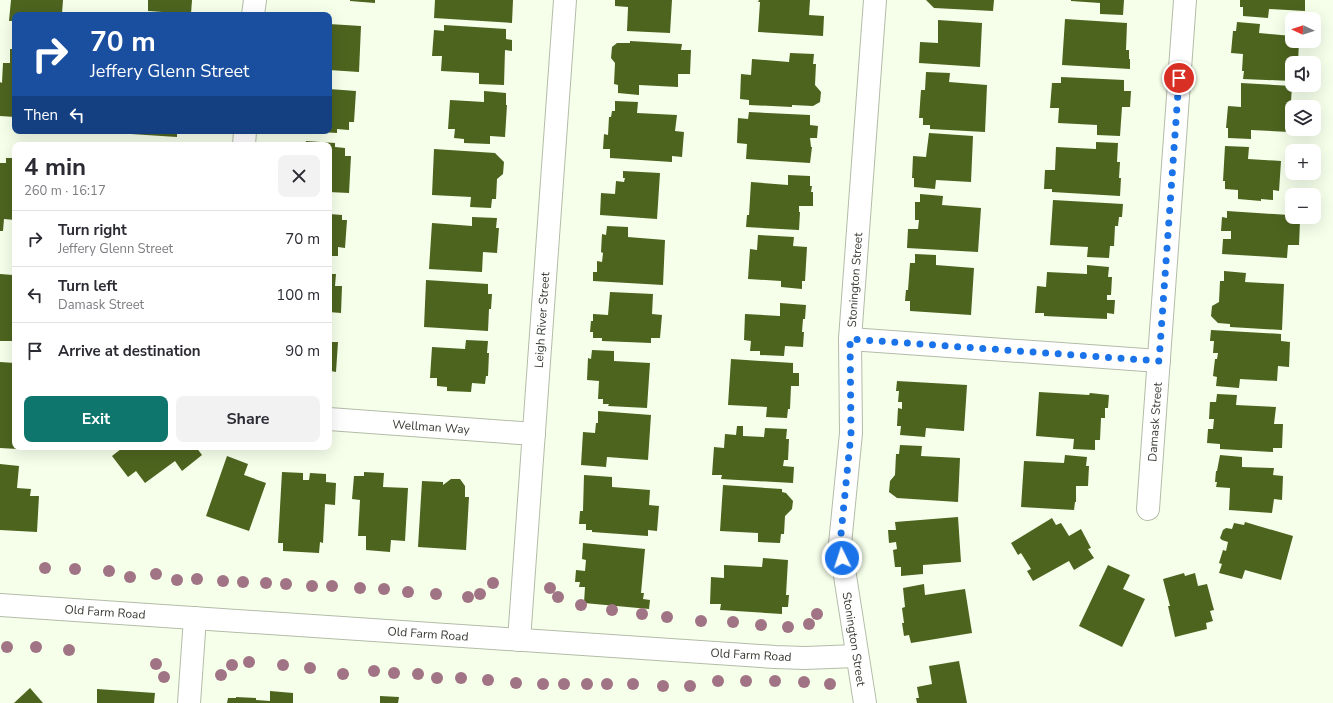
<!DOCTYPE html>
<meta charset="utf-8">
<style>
:root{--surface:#fff;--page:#f2f2f3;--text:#2b2b33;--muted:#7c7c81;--line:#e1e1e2;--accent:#0f766e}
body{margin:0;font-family:"Nunito Sans",sans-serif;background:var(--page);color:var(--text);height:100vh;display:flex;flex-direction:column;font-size:15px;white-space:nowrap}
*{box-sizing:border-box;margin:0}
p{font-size:13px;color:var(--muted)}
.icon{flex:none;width:22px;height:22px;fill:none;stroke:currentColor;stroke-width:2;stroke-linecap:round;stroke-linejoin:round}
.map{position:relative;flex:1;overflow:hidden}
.details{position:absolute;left:12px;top:142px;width:320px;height:308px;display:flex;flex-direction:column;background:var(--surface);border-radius:8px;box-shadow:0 4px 16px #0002}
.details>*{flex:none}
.guide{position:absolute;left:12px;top:12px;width:320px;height:122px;border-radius:8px;box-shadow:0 4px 16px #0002;background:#1a4fa0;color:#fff;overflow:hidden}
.needle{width:26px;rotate:274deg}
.tools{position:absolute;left:1285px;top:12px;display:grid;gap:8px}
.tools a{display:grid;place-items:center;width:36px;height:36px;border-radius:8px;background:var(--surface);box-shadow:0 4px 16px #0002;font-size:20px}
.pin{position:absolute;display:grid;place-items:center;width:34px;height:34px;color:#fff;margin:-17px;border:2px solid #fff;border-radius:50%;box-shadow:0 1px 4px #0007}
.me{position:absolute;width:44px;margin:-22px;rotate:356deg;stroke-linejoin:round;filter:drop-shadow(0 0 3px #0008)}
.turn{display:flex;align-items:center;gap:14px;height:84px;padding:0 12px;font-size:18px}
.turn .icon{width:52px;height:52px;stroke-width:2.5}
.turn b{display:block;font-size:28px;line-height:34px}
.then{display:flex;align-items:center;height:38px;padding:0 12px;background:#0003;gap:8px;font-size:15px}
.round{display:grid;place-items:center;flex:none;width:42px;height:42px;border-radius:8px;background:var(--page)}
.head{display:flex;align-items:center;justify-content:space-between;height:68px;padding:0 12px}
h1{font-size:24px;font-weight:700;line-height:30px}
.primary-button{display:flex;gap:8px;margin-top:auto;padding:8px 12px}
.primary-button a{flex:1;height:46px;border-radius:8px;background:var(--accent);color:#fff;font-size:16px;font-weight:700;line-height:46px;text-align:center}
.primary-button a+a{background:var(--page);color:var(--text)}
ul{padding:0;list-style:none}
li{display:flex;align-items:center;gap:12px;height:56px;padding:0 12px;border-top:1px solid var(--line)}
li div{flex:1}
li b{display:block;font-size:15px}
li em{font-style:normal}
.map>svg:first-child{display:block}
</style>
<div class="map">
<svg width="1333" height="703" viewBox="0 0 1333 703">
<rect width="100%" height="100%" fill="#f6ffea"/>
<g fill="#4d641f">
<path d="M11,0H63L62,14H57V15H15V21H9Z"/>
<path d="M148,0H192L191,14L148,11Z"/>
<path d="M350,0H375V3L350,1Z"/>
<path d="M435,0H513L512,23L434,18Z"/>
<path d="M615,0H672L670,33L627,31L628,8V7L615,6Z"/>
<path d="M759,0H810L809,15L824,16L823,36L758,32L760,2H758Z"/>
<path d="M926,0H994L993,11L934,8Z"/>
<path d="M1071,0H1124L1123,15L1100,14V3L1071,1Z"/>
<path d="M1240,0H1305V11L1269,9L1268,18L1243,16V7H1240Z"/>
<path d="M1065,19L1127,23L1126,50H1129V59H1130V69L1062,65Z"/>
<path d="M938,20L982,23L980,67L919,63L920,42L938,43Z"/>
<path d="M1237,22L1260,24L1259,33L1292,36V41H1299L1298,63H1292V81L1243,79L1244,71H1242L1243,54L1231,53L1233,31H1236Z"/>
<path d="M329,24L361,26L359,72L329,70Z"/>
<path d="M444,25L506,29V39L512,40V51L505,50L504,85L479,84V73L441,71L442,56H432L434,30L444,31Z"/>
<path d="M630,41L682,44L681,50H691L690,74H678V87L639,85V95L618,93V85L614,84L615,63L611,58L612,47L617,43H630Z"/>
<path d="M10,49H15V117L0,116V82L2,83L3,63H10Z"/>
<path d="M790,53L814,54L813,64H816L815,85L821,92L820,102L813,106L792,105V107L749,105V100L740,99L741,74L751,75L752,59L789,62Z"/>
<path d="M926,72L950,73L949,82L987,85L985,132L930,129V125H923V118H919L921,90H925Z"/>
<path d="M1061,77L1124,80V91H1131L1130,107H1122L1120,136L1097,135V125L1058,123L1059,108H1050L1052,83H1061Z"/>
<path d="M1241,83L1292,86L1289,132L1251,130V139L1228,138V128H1226L1228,106L1241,107Z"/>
<path d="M329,89L356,91L354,122H349V130L337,129V133L321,132V131H329Z"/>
<path d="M484,91L506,93V105H507L505,137L490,136V144L464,143V139L454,138L455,129H448L450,100L484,102Z"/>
<path d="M615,101L638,102L637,113L677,115L675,131L684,132L682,157L672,156V162L610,158V149H603L604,134L608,135L609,117H611L612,111H615Z"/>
<path d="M749,112L810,115V125L818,126L817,138H810L811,147H812L810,163L746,159L747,144L737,143L738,118L748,119Z"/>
<path d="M131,131H177V137L131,134Z"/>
<path d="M929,133L973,136L971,182L936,180L935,189L914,187V178H912L913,156L926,157Z"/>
<path d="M306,141L335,143V147L345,148V156H351L349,193L329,192V145H305Z"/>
<path d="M1096,142L1118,143L1117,162H1120L1119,178H1121L1120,196L1052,192V189H1044L1045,170H1055L1056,147L1096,149Z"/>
<path d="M1225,146L1249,147L1248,159L1281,161L1279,191L1273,190V200L1261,199V201L1238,199V190L1225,189V181H1223Z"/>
<path d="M434,149L495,153L504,162L503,174L497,179L496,199H492L491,208L470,207L471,197L432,195Z"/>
<path d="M6,158H15V220L4,219L3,231H0V163H6Z"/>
<path d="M623,171L660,173L657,219L600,215L601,193L615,194L616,181L624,182L625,178H623Z"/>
<path d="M788,175L810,176V186H812L811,192H813V206H799V212H800L799,230L746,227L747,215H749L751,182L788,185Z"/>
<path d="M920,194L943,196L942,205L981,208L978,252L907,248L908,229H918L919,220H915V202H920Z"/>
<path d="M1053,200L1123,204L1122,217H1119L1118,226H1115L1114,246H1110L1109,258L1087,257L1088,247L1050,245Z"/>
<path d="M1227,211L1289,215V221H1300L1299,245H1288L1287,258L1222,254L1223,239H1231V231H1221L1222,217L1227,218Z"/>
<path d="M329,214L342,215V220H347L345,248L338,247V256H329Z"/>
<path d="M472,217L497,218L496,228H499L497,253L483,252L482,272L429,269L432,223L472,226Z"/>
<path d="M607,226L628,227V237L665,240L663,285L593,281V272H597V261L602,262L603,253L601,252L602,234L606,235Z"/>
<path d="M758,235L794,237L793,246L807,247L805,281H802V289L781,287V281L748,279L750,249L757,250Z"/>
<path d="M915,254L936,255V265L974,268L971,315L910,311V301H905L906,290H908L910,263H915Z"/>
<path d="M14,259H15V341H0V274L13,275Z"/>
<path d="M1087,265L1109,267L1108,277H1112L1111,295H1107V300H1115L1114,314L1107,313V319L1044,316V313H1035L1037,286L1046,287L1047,272L1087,274Z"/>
<path d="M1224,271L1246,273L1245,282L1284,284L1282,330L1230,327V324L1218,323L1211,316L1212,306L1219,302L1220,281H1224Z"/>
<path d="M329,274H336L335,286H342L341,313L329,312Z"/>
<path d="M426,280L488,284V294H492L491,309H489L488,331L424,327Z"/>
<path d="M610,292L653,294L652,314L662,315L660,338H651V343L602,341V338H593V332H590L591,321H593V314L608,315Z"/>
<path d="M780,303L806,305L805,319H803L802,332H804L803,347L785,346L784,356L760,355V351H750L751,341L744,340L745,314L780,316Z"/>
<path d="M1211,330L1281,334V341L1290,342L1289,367L1278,366L1277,381L1240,379L1239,388L1216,386L1217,377L1213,376L1215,359H1217L1218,353H1213L1214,341H1210Z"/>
<path d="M466,340L488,341L487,353H489L488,376H486L485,384L472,383L471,392L447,391V387L437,386V378H430L432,347L465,349Z"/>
<path d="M329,342H338L336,372L331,371L330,383H329Z"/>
<path d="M592,350L614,351V361L650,363L647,408L608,406L609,404H603V399H598L599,381L587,380L588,358L591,359Z"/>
<path d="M731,359L793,363V373H799V386H791L790,409H788L787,418L766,417L767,407L728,405Z"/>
<path d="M0,362L15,363V447H37L36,450L0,448Z"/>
<path d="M897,381L967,385L964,431L926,428L925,437L900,435L901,426H897L898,408L902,409V402H898L899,391H896Z"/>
<path d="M1039,392L1089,395L1090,393L1109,395L1108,408H1105V418H1101L1100,440H1095V450L1073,449L1074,439L1036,436Z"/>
<path d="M1217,394L1237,395L1236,405L1276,407L1274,424H1283L1282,448H1273V452L1220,449V444L1207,443L1208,429H1213L1214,419H1209L1210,402H1216Z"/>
<path d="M598,411L651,415L648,460L607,457L606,467L581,465L583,432L595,433L596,423H598Z"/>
<path d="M737,426H743V436L764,437L765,428L787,429L786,439H789L788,460H784L783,466L794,467L793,483L721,479L722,475H712L714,447L724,448L725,434L736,435Z"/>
<path d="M900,445L922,446L921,456L960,458L958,502L897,498L889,492L890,481L895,475L896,454H899Z"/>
<path d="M120,447H196L202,455L182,471L175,461L145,483L136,471L128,477L112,456L121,449Z"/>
<path d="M1065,455L1087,457L1086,466H1089L1088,486H1076V502H1075L1074,510L1021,507L1024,461L1064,463Z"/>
<path d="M1220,455L1242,457V467L1274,468L1273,475L1283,476L1282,500L1274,499L1272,513L1229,510L1230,488L1216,487L1217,482H1215L1216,471H1217Z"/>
<path d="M227,456L248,464L244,475L266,483L249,531L206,516Z"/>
<path d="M0,464L19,466L17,488L31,489L30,496H39L37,532L0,530Z"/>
<path d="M282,472L303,473V480H309L310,473L326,474V482L336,483L335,505L325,504L323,543L320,542L319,553L283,551V543H278Z"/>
<path d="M364,472L384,473L383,487L408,488L405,541L391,540L390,552L366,550V536H358L360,500L352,499L354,476H364Z"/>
<path d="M584,475L612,477V487L650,490L649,505L659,506L657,531L648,530V536L592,532V530H586V524H579L580,511H583Z"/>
<path d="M451,479H460L465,486V497H469L466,550L418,547L422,481L443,482V485Z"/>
<path d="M723,485L782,489V492L786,493L793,501L792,509L785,516L784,534H781L780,543L758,542V533L720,531Z"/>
<path d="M958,517L961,562L923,565V574L901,576V567H895L893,550L897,549L896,542L889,543L888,530H896L895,522Z"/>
<path d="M1052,518L1056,525L1061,523L1069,536L1081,529L1091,548L1088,549L1094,558L1074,570L1069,561L1033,581L1027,571L1031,569L1021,553L1018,555L1011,543Z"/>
<path d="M1245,522L1293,536L1281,580L1245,570L1242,579L1219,573L1222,564L1219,563L1223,550L1226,551L1228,542L1222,540L1220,538L1223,530L1226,528L1232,529L1234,523L1244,525Z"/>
<path d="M583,543L645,549L641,593H644L643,599L650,600L649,609L584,603L585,587H579L580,582H575L576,570L585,571L586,560L582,559Z"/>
<path d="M763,558L788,560L786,595H789L788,607H782V614L720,610L721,604H710L711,577L724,578V565L762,567Z"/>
<path d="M1108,565L1130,575L1123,589L1145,599L1122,647L1079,626Z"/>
<path d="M1184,573L1185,576L1195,573L1198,586L1207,584L1214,610L1210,611L1213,621L1206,623L1207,629L1175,637L1168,606H1170L1163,579Z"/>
<path d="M924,584L925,595L965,589L972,633L911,643L909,635L904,636L902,623H904L902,608L905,607L903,588Z"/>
<path d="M959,661L967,703H917L916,698H919L917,687L932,684L929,666Z"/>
<path d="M30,688L43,703H14Z"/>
<path d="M97,689L155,693L154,703H97Z"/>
<path d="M270,691L293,693V703H227L228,698H236V697L256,698V700L270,701Z"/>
<path d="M380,696L399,697L398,703H380Z"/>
</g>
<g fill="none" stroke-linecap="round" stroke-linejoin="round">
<defs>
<g id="street">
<path d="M253,15L255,0"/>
<path d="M244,145L245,131"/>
<path d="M850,339L1159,361"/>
<path d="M329,419L534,434"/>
<path d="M1148,509L1185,0"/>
<path d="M0,605L775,657L805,658L856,656"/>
<path d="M519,640L565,0"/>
<path d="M189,703L195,618"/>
<path d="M865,703L840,544L851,433L850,339L875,0"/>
</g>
</defs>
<use href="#street" stroke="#b3bca8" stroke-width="24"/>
<use href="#street" stroke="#fff" stroke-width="22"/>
</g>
<g fill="#a17485">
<circle cx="45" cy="568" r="6"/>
<circle cx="75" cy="569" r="6"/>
<circle cx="109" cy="571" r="6"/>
<circle cx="156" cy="574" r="6"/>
<circle cx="130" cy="577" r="6"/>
<circle cx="197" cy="579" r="6"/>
<circle cx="177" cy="580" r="6"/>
<circle cx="223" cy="581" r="6"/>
<circle cx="243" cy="582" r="6"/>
<circle cx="266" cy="583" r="6"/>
<circle cx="493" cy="583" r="6"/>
<circle cx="286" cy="584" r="6"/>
<circle cx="312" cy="586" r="6"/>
<circle cx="332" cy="586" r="6"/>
<circle cx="360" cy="588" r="6"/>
<circle cx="550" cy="588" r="6"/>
<circle cx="384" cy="589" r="6"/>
<circle cx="408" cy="592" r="6"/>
<circle cx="436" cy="594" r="6"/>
<circle cx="480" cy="594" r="6"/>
<circle cx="468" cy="597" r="6"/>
<circle cx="558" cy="597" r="6"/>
<circle cx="581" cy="605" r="6"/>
<circle cx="612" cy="610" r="6"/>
<circle cx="642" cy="614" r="6"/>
<circle cx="817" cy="614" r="6"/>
<circle cx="667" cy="617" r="6"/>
<circle cx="701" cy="621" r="6"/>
<circle cx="733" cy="622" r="6"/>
<circle cx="809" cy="624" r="6"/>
<circle cx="761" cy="625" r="6"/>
<circle cx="788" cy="627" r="6"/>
<circle cx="7" cy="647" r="6"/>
<circle cx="36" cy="647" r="6"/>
<circle cx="69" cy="650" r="6"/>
<circle cx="249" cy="662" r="6"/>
<circle cx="156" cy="664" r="6"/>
<circle cx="232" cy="665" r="6"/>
<circle cx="283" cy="665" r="6"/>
<circle cx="310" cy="668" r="6"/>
<circle cx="374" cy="671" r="6"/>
<circle cx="394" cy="673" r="6"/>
<circle cx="343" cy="674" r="6"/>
<circle cx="418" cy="674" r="6"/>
<circle cx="221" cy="675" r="6"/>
<circle cx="164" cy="677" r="6"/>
<circle cx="437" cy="678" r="6"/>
<circle cx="461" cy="678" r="6"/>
<circle cx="488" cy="680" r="6"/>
<circle cx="718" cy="681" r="6"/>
<circle cx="746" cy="681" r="6"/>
<circle cx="775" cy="681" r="6"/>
<circle cx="804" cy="682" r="6"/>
<circle cx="516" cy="683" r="6"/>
<circle cx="543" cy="684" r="6"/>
<circle cx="564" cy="684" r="6"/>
<circle cx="587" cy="684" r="6"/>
<circle cx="607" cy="684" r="6"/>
<circle cx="633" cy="684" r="6"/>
<circle cx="830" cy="684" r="6"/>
<circle cx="663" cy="686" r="6"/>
<circle cx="690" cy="686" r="6"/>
</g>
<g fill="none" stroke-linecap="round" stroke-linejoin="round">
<path stroke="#1a73e8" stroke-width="7" stroke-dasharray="0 12.6" d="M842,558L840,544L851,433L850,339L1159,361L1179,78"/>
</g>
<g text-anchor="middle" stroke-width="4" stroke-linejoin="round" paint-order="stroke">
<g font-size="12" fill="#363a32" stroke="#fff">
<text transform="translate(855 280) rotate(-86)" y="4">Stonington Street</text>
<text transform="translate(542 320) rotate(-86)" y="4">Leigh River Street</text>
<text transform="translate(1155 422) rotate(-86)" y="4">Damask Street</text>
<text transform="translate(431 427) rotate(4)" y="4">Wellman Way</text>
<text transform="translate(105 612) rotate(4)" y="4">Old Farm Road</text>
<text transform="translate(428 634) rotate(4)" y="4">Old Farm Road</text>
<text transform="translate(854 639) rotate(81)" y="4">Stonington Street</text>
<text transform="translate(751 655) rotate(3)" y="4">Old Farm Road</text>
</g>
</g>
</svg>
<div class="tools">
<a><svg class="needle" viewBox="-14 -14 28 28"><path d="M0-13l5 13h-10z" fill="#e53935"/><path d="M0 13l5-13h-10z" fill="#7c7c81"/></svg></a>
<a><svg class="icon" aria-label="sound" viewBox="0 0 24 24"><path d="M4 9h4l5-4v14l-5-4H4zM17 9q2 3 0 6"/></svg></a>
<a><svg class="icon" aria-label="layers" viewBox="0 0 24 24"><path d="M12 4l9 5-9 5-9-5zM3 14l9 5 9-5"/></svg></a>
<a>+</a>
<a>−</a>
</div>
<div class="pin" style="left:1179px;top:78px;background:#d93025"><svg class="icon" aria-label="arrive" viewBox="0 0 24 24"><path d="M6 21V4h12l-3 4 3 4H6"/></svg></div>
<svg class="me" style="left:842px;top:558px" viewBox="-20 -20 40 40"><circle r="17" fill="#1a73e8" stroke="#fff" stroke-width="3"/><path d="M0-11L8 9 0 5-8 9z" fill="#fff"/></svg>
<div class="guide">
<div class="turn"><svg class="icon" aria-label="right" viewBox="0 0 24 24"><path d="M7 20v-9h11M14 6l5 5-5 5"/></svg><div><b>70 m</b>Jeffery Glenn Street</div></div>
<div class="then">Then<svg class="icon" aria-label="left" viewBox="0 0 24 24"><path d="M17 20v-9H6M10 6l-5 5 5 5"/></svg></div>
</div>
<section class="details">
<div class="head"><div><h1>4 min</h1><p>260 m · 16:17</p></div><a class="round"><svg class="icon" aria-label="close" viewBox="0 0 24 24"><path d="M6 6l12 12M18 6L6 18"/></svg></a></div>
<ul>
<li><svg class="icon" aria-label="right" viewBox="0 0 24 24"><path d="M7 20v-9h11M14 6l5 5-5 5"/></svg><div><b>Turn right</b><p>Jeffery Glenn Street</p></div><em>70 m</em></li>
<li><svg class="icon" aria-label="left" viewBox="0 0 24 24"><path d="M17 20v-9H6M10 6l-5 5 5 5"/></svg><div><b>Turn left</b><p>Damask Street</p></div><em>100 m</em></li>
<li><svg class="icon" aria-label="arrive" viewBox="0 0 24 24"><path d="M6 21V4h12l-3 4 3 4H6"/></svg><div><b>Arrive at destination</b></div><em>90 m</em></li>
</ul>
<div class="primary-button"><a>Exit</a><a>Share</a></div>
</section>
</div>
